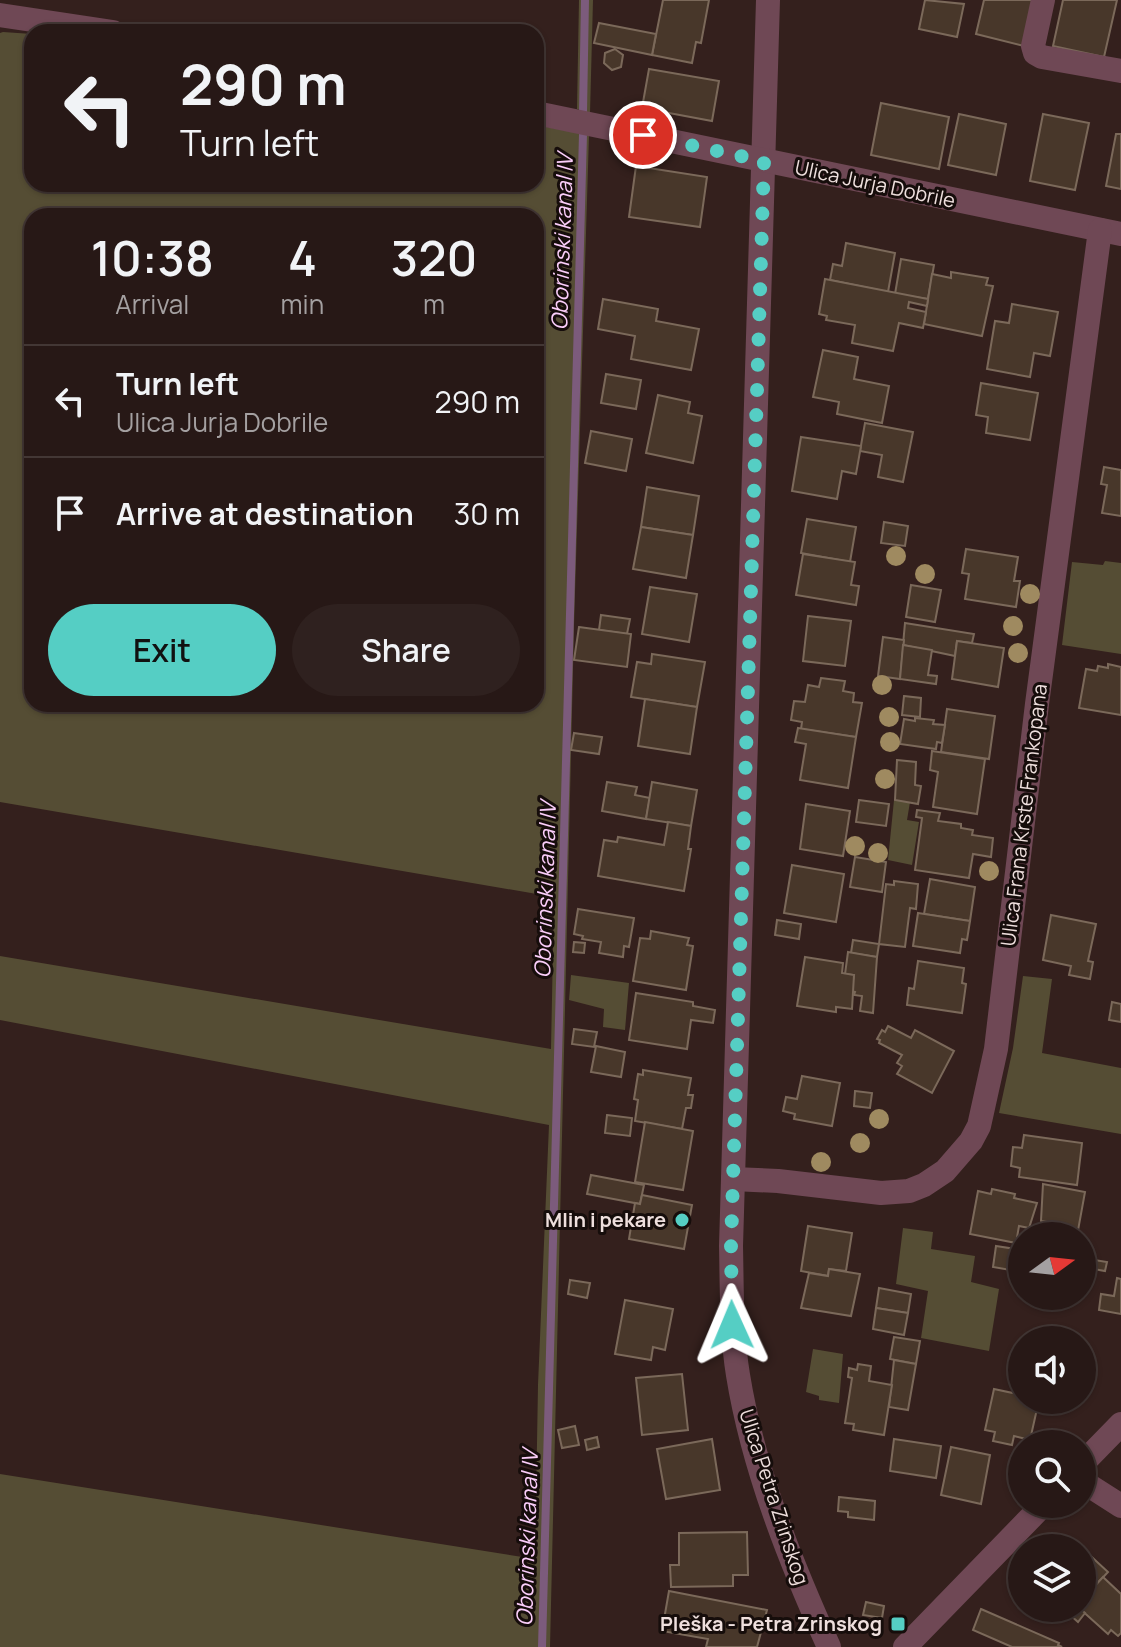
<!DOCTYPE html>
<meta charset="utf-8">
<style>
:root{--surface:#271816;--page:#2f211f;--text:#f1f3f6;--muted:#a4a0a1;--line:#433735;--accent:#55cec4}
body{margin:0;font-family:Manrope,sans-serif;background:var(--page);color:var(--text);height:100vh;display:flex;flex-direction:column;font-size:30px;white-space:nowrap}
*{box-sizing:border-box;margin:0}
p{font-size:26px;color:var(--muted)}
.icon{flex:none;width:44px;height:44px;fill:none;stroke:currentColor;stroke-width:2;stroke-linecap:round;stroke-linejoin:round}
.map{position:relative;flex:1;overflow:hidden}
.details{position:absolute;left:24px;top:208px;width:520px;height:504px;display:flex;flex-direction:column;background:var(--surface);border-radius:24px;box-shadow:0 2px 6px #0004,0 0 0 2px var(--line)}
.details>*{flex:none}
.hud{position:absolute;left:24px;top:24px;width:520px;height:168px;border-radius:24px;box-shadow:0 2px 6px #0004,0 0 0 2px var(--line);background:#271816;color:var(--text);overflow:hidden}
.needle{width:52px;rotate:75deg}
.controls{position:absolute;left:1008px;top:1222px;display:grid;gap:16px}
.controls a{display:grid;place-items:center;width:88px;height:88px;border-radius:50%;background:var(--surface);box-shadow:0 2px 6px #0004,0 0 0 2px var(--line);font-size:40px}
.pin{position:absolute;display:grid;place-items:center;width:68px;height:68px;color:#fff;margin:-34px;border:4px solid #fff;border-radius:50%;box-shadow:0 2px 8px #0007}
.me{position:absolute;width:88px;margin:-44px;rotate:359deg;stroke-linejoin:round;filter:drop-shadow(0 0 6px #0008)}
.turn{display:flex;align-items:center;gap:28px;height:168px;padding:0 24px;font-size:36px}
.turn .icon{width:104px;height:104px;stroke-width:2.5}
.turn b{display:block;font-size:56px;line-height:68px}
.eta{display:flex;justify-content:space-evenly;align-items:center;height:136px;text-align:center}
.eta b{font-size:48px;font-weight:600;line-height:56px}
.action{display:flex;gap:16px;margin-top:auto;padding:16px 24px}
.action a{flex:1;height:92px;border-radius:48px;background:var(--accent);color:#111;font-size:32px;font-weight:600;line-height:92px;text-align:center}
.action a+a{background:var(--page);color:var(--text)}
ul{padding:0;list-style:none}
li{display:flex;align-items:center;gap:24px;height:112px;padding:0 24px;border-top:2px solid var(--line)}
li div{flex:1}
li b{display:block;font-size:30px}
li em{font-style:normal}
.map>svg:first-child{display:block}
</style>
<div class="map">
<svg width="1121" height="1647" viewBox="0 0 1121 1647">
<rect width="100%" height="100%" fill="#34201d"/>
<g fill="#554d34" fill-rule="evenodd">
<path d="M579,0H593L590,113L577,109Z"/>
<path d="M3,32L32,34V184H536V125L589,135L574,626L550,1647H0V1474L535,1559L538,1385L549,1125L0,1020V956L551,1049L554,897L0,802V33ZM32,216H536V704H32Z"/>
<path d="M1105,561L1121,563V654L1062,645L1072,562L1103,565Z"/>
<path d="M894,800L910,802L907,820L919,822L912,865L888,860Z"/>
<path d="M571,975L629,983L625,1030L603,1027L604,1009L569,1000Z"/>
<path d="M1023,976L1052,979L1042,1053L1121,1068V1134L999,1113L1013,1048Z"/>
<path d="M903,1228L933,1232L931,1249L975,1256L971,1282L999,1289L989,1351L921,1338L928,1291L896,1284Z"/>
<path d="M813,1349L843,1354L839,1403L819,1400V1396L806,1392Z"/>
</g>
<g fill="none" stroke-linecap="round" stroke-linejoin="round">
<g stroke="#7c5b7c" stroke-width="8">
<path d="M583,112L585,0"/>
<path d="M542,1647L583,134"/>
</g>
</g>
<g fill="#48372a" stroke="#7b695a" stroke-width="2">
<path d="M663,0H709L701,43L696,42L692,63L652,55Z"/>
<path d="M925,0L964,4L957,37L919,29Z"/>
<path d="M984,0H1034L1024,46L976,34Z"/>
<path d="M1063,0H1117L1104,57L1053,46Z"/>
<path d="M599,23L656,34L652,55L594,43Z"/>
<path d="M615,49L623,55L621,67L612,70L604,63L605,53Z"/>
<path d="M649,69L719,81L712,121L642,108Z"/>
<path d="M881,103L949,117L939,169L871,155Z"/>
<path d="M959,114L1006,124L996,175L948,165Z"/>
<path d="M1043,114L1089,123L1075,190L1030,181Z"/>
<path d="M1116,134H1121V189L1106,186Z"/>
<path d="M636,166L707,177L700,227L629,217Z"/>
<path d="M846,243L895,253L888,292L830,280L833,264L842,266Z"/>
<path d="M901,259L934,265L928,299L895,294Z"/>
<path d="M951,272L988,278L986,285L993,286L982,336L924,324L932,274L951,278Z"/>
<path d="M825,279L928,299L927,306L909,302L908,308L926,312L923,328L899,323L893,351L852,343L855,325L826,320L827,316L819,314Z"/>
<path d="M603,299L658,309L656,321L699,329L691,370L631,359L635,336L598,329Z"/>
<path d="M1012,304L1058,312L1050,356L1034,353L1030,377L987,369L995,321L1009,323Z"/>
<path d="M823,350L858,357L854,379L889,386L882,423L837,414L839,402L813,397Z"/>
<path d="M606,374L641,380L636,409L601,403Z"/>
<path d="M981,383L1038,393L1030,440L986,433L988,417L976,415Z"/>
<path d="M658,395L690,402L688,413L702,416L693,463L646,453Z"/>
<path d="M865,423L913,432L903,482L878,477L882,455L860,451Z"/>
<path d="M591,431L632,439L626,471L585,463Z"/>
<path d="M801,437L861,446L856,474L842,471L837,499L792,491Z"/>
<path d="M1104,467L1121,470V516L1102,513L1107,485L1101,484Z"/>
<path d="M647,487L699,496L693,535L641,527Z"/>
<path d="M807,519L856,527L850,562L801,553Z"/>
<path d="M884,522L908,526L905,546L881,543Z"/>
<path d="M641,527L693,535L686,578L633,569Z"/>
<path d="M966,549L1018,557L1014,581H1020L1016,607L965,599L969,574L962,573Z"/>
<path d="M803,554L855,562L851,585L859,586L856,605L796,595Z"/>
<path d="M911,585L941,590L935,622L906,617Z"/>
<path d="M650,587L697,594L689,642L642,634Z"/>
<path d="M601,615L630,619L627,634L599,630Z"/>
<path d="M808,616L851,621L845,666L803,661Z"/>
<path d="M905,623L974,634L972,643L957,641L955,656L903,645Z"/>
<path d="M579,627L631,634L627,667L574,660Z"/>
<path d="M883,637L904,640L900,679L878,676Z"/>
<path d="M957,641L1004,648L998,687L952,679Z"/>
<path d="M903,645L932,650L928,675L937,676L936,684L900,679Z"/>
<path d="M652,654L705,662L697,707L631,697L637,662L651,664Z"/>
<path d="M1108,664L1121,667V715L1079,708L1086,669L1097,671L1098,666L1108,668Z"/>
<path d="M821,678L845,681L843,691L854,693L853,702L862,703L856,737L801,729L802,722L791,720L794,701L805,702L808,685L819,687Z"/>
<path d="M904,696L921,698L920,717L902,715Z"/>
<path d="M645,699L697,707L690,754L638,746Z"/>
<path d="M947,709L995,716L989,759L941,752Z"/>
<path d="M915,718L934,720L933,724L945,725L942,743L937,742L936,749L900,744L904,719L915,721Z"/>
<path d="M798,728L856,737L848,788L800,780L806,744L795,742Z"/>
<path d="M574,733L602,737L599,754L571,750Z"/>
<path d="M932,751L985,759L977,814L933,807L938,772L930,770Z"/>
<path d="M897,760L916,762L915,785L921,786L918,804L895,800Z"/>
<path d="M607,782L637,787L635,795L650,798L646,819L602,811Z"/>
<path d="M652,782L697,790L691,826L646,819Z"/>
<path d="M859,800L889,804L886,826L856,822Z"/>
<path d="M806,804L850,811L843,856L800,849Z"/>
<path d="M917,810L940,813L938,821L961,824V828L973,830L972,835L993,838L991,857L973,854L969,878L915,870L922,818L916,817Z"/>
<path d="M668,822L691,826L688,849H691L684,891L598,876L604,840L617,842L618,837L664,845Z"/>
<path d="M855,857L886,862L882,892L850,887Z"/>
<path d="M792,865L844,874L836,922L784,913Z"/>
<path d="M930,879L975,887L970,921L924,914Z"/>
<path d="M894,881L918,884L916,909L910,908L905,947L879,944L886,884L894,885Z"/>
<path d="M578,909L634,918L629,947L624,946L623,957L599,953L601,942L582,939L583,936L574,934Z"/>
<path d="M918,913L970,921L967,940L962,939L960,953L913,946Z"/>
<path d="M1051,915L1096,924L1088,961L1093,962L1090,979L1069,975L1071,966L1043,960Z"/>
<path d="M777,920L801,924L799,939L775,935Z"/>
<path d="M651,931L689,938L687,945L693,946L686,990L633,981L640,938L650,939Z"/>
<path d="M853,940L879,944L877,957L851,953Z"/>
<path d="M574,942L585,943L584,953L573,952Z"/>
<path d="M848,952L877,957L873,1013L860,1011L862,996L854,995L855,992L851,991L854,975L845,974Z"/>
<path d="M805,957L843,963L842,973L854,975L852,1009L836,1007V1012L797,1006Z"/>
<path d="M918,961L964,968L962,983L966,984L962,1013L907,1005L909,988L914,989Z"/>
<path d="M636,993L693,1002V1006L715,1010L713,1023L691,1020L687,1049L629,1040Z"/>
<path d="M1112,1002L1121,1004V1022L1109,1020Z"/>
<path d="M888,1026L911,1038L915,1030L954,1051L932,1093L897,1074L902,1066L897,1063L902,1055L879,1043L880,1040L877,1039L882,1030L885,1032Z"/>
<path d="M574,1029L597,1032L594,1047L572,1044Z"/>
<path d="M596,1046L625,1052L621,1077L591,1072Z"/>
<path d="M643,1070L691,1078L688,1095H693L691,1108H686L682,1129L635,1121L638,1100L634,1099L638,1074L643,1075Z"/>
<path d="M802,1076L840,1083L832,1126L794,1119L795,1114L783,1111L786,1097L797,1099Z"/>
<path d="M855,1091L872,1093L870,1108L854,1106Z"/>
<path d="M607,1115L632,1118L630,1136L605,1133Z"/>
<path d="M645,1122L693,1131L683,1190L635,1182Z"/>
<path d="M1024,1135L1082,1143L1077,1185L1019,1177L1020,1168L1011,1166L1013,1147L1022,1148Z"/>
<path d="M591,1175L644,1185L640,1204L587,1194Z"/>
<path d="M1043,1184L1085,1192L1077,1236L1053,1233L1055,1223L1041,1221Z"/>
<path d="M992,1189L1015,1194L1014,1198L1037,1203L1029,1228L1019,1226L1016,1243L970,1234L978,1191L991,1194Z"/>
<path d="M642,1195L692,1205L684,1249L629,1239L635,1203L640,1204Z"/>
<path d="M808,1226L852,1233L846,1271L829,1269L828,1276L801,1271Z"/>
<path d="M996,1246L1022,1250V1272L993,1267Z"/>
<path d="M1082,1258L1107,1262L1105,1271L1082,1267Z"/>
<path d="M829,1269L860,1274L851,1316L801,1308L809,1273L828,1276Z"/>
<path d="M1117,1278L1121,1279V1314L1099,1310L1101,1294L1114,1296Z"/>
<path d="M570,1280L590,1283L587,1298L568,1294Z"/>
<path d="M879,1288L911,1294L908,1313L876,1308Z"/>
<path d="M1043,1296H1071L1070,1301Z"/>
<path d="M625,1300L673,1309L665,1350L653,1347L651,1360L615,1354Z"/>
<path d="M876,1308L908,1313L904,1335L873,1329Z"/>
<path d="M894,1337L920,1341L916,1364L890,1359Z"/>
<path d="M894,1360L916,1364L908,1410L889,1407Z"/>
<path d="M858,1364L871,1366L869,1381L892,1385L884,1435L853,1430L854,1424L845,1423L852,1378L848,1377L849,1368L857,1370Z"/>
<path d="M682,1374L688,1430L642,1435L636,1378Z"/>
<path d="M994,1389L1022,1395V1400H1039L1030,1440L1014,1436L1012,1445L993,1441L995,1432L985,1430Z"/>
<path d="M575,1426L579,1445L562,1448L558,1430Z"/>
<path d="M597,1437L599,1447L587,1450L585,1440Z"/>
<path d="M712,1439L720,1490L666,1499L657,1449Z"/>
<path d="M894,1439L941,1446L936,1478L890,1471Z"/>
<path d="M951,1447L990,1455L981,1504L941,1495Z"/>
<path d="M839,1497L875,1501L874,1520L848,1517V1512L838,1511Z"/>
<path d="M747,1532L748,1575H733V1586L671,1587L670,1565H679V1533Z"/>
<path d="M1082,1548L1108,1572L1082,1600Z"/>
<path d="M1103,1577L1121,1594V1633L1118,1636L1111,1630L1108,1634L1079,1608H1082V1600Z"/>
<path d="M669,1591L767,1610L757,1647H706L708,1639L662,1631Z"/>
<path d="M866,1602L884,1606L882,1618L863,1615Z"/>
<path d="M1057,1608H1079L1085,1613L1078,1622L1069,1614L1067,1617Z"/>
<path d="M981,1609L1059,1643L1058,1645L1062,1647H1012L973,1630Z"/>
</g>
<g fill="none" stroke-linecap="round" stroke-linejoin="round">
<g stroke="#6f4855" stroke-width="24">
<path d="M768,0L731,1246C732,1289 731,1332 738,1375C753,1468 790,1561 829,1647"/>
<path d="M1043,0L1033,46L1035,53L1042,57L1121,71"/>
<path d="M0,15L113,32"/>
<path d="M536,113L1121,234"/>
<path d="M733,1179L778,1181L881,1193L909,1191L924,1185L945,1171L971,1141L979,1126L996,1049L1037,704L1100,230"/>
<path d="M1082,1464L1121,1424"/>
<path d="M1082,1481L1121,1506"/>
<path d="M905,1647L1044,1504"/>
</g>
</g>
<g fill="#9f8a60">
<circle cx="896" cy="556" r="10"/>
<circle cx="925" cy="574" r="10"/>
<circle cx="1030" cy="594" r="10"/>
<circle cx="1013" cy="626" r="10"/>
<circle cx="1018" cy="653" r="10"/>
<circle cx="882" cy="685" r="10"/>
<circle cx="889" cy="717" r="10"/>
<circle cx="890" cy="742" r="10"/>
<circle cx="885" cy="779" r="10"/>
<circle cx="855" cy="846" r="10"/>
<circle cx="878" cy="853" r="10"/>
<circle cx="989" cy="871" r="10"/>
<circle cx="879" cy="1119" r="10"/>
<circle cx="860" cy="1143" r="10"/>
<circle cx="821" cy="1162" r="10"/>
</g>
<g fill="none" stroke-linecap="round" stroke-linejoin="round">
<path stroke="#55cec4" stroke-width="14" stroke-dasharray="0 25.2" d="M643,135L764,161L731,1246L732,1325"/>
</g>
<g fill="#55cec4" stroke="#160d0b" stroke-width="3">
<circle cx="682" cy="1220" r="8"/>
<rect x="890" y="1616" width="16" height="16" rx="4"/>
</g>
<g text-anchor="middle" stroke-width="6" stroke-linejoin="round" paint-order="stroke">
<g font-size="20" fill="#eedfdd" stroke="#160d0b">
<text transform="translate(875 184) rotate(12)" y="7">Ulica Jurja Dobrile</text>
<text transform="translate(1024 815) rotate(-83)" y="7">Ulica Frana Krste Frankopana</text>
<text transform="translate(774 1497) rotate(72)" y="7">Ulica Petra Zrinskog</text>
</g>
<g font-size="20" font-weight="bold" fill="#eedfdd" stroke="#160d0b" text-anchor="end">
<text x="666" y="1227">Mlin i pekare</text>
<text x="882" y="1631">Pleška - Petra Zrinskog</text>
</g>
<g font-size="22" font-style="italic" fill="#fbcefa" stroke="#160d0b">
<text transform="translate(562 242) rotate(-88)" y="8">Oborinski kanal IV</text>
<text transform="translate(545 890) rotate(-88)" y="8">Oborinski kanal IV</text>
<text transform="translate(527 1538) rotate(-88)" y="8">Oborinski kanal IV</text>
</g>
</g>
</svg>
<div class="controls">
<a><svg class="needle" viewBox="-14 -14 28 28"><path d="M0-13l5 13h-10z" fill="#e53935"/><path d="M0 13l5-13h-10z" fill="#a4a0a1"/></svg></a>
<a><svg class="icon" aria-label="sound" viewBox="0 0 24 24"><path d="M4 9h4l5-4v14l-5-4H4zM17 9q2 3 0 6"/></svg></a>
<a><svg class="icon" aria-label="search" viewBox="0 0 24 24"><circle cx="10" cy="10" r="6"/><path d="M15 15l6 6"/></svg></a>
<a><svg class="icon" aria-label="layers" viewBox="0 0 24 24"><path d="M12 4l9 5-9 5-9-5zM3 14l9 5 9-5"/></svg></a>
</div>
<div class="pin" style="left:643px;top:135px;background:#d93025"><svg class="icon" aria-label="arrive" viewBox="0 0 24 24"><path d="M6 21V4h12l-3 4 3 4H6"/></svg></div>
<svg class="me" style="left:732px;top:1325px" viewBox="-20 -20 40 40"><path d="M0-17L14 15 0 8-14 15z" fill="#55cec4" stroke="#fff" stroke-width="4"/></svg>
<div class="hud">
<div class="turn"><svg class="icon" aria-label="left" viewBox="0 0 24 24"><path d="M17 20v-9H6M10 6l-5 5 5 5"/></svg><div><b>290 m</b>Turn left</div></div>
</div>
<section class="details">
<div class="eta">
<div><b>10:38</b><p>Arrival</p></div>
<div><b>4</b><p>min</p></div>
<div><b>320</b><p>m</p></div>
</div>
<ul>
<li><svg class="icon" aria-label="left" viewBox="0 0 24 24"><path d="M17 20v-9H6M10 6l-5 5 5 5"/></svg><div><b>Turn left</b><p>Ulica Jurja Dobrile</p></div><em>290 m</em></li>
<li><svg class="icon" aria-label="arrive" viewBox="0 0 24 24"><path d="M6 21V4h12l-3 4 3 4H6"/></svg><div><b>Arrive at destination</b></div><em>30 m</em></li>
</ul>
<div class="action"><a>Exit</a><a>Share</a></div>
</section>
</div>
